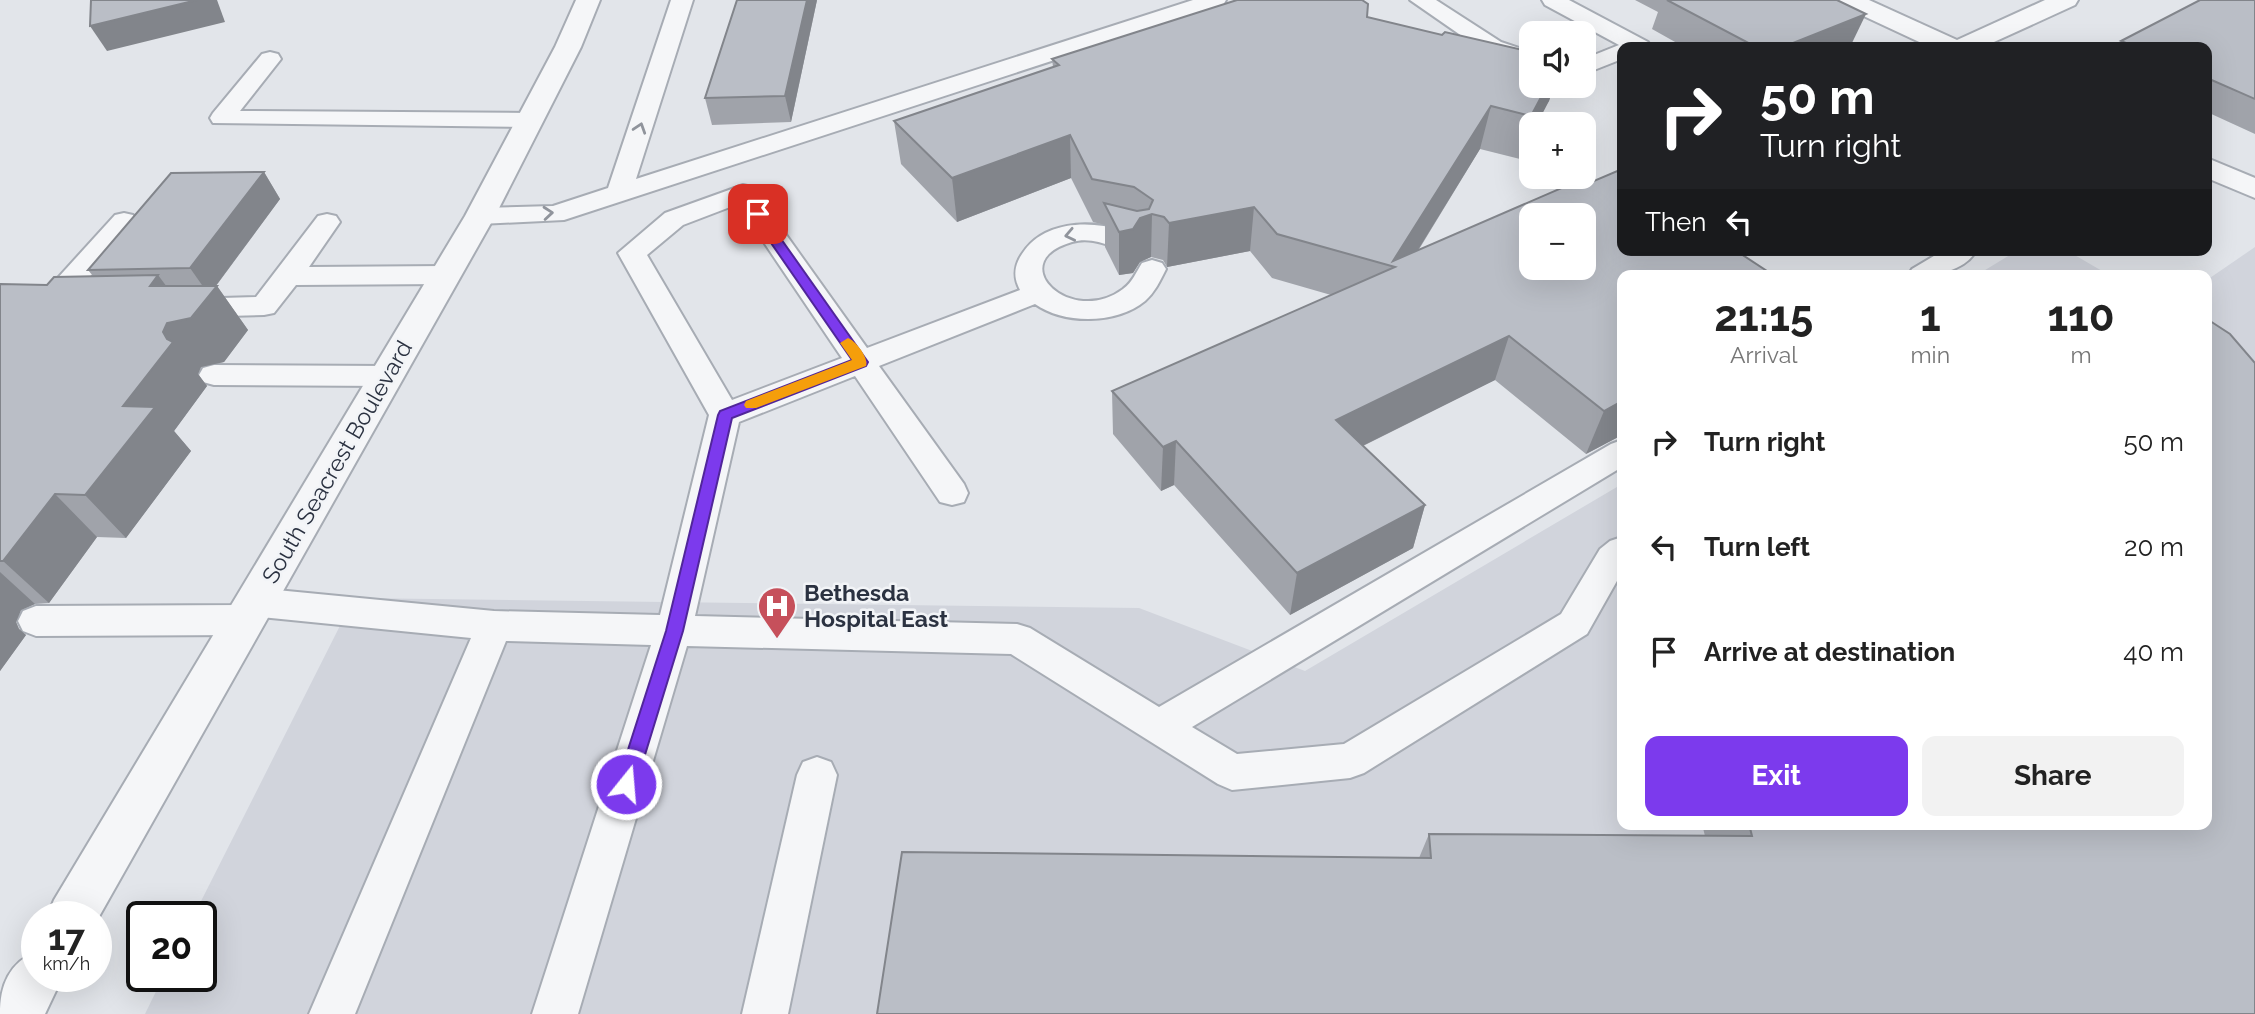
<!DOCTYPE html>
<meta charset="utf-8">
<style>
:root{--surface:#fff;--page:#f2f2f2;--text:#222;--muted:#767676;--accent:#7c3aed}
body{margin:0;font-family:Raleway,sans-serif;background:var(--page);color:var(--text);height:100vh;display:flex;flex-direction:column;font-size:26px;white-space:nowrap}
*{box-sizing:border-box;margin:0}
p{font-size:23px;color:var(--muted)}
.icon{flex:none;width:38px;height:38px;fill:none;stroke:currentColor;stroke-width:2;stroke-linecap:round;stroke-linejoin:round}
.map{position:relative;flex:1;overflow:hidden}
.panel{position:absolute;left:1617px;top:270px;width:595px;height:560px;display:flex;flex-direction:column;background:var(--surface);border-radius:14px;box-shadow:0 7px 28px #0002}
.panel>*{flex:none}
.guide{position:absolute;left:1617px;top:42px;width:595px;height:214px;border-radius:14px;box-shadow:0 7px 28px #0002;background:#202124;color:#fff;overflow:hidden}
.buttons{position:absolute;left:1519px;top:21px;display:grid;gap:14px}
.buttons a{display:grid;place-items:center;width:77px;height:77px;border-radius:14px;background:var(--surface);box-shadow:0 7px 28px #0002;font-size:35px}
.speed{position:absolute;left:21px;top:901px;display:flex;gap:14px;font-size:35px;font-weight:700;text-align:center}
.speed>*{display:grid;place-content:center;width:91px;height:91px;border-radius:50%;background:var(--surface);box-shadow:0 7px 28px #0002;line-height:1}
.speed small{font-size:18px;font-weight:400}
.speed .limit{border:4px solid #111;border-radius:10px;background:#fff;color:#111}
.pin{position:absolute;display:grid;place-items:center;width:60px;height:60px;color:#fff;margin:-30px;border-radius:14px;box-shadow:0 4px 10px #0006}
.me{position:absolute;width:77px;margin:-38px;rotate:17deg;stroke-linejoin:round;filter:drop-shadow(0 0 5px #0008)}
.turn{display:flex;align-items:center;gap:24px;height:147px;padding:0 28px;font-size:32px}
.turn .icon{width:91px;height:91px;stroke-width:2.5}
.turn b{display:block;font-size:49px;line-height:60px}
.then{display:flex;align-items:center;height:66px;padding:0 28px;background:#0003;gap:14px;font-size:26px}
.eta{display:flex;justify-content:space-evenly;align-items:center;height:119px;text-align:center}
.eta b{font-size:42px;font-weight:700;line-height:49px}
.button{display:flex;gap:14px;margin-top:auto;padding:14px 28px}
.button a{flex:1;height:80px;border-radius:14px;background:var(--accent);color:#fff;font-size:28px;font-weight:700;line-height:80px;text-align:center}
.button a+a{background:var(--page);color:var(--text)}
ul{padding:0;list-style:none}
li{display:flex;align-items:center;gap:21px;height:105px;padding:0 28px}
li div{flex:1}
li b{display:block;font-size:26px}
li em{font-style:normal}
.map>svg:first-child{display:block}
</style>
<div class="map">
<svg width="2255" height="1014" viewBox="0 0 2255 1014">
<rect width="100%" height="100%" fill="#e2e5ea"/>
<g fill="#d1d4dc">
<path d="M2255,247V1014H145L163,977L201,976V917H193L354,598L1139,608L1305,671L1622,484V824H2207V280Z"/>
<path d="M2018,250H2066L2109,275H1977Z"/>
</g>
<g fill="none" stroke-linecap="round" stroke-linejoin="round">
<defs>
<g id="service">
<path d="M671,0H693L636,179L1193,0H1226L1223,5L564,220L480,224L471,222L467,216L471,210L480,208L553,206L608,188Z"/>
<path d="M1410,0H1436L1501,42L1531,52V67L1485,52Z"/>
<path d="M1542,0H1569L1648,42L1651,47H1622V59L1584,74V59L1619,45L1545,5Z"/>
<path d="M270,52L278,54L281,59L240,111L530,113L539,115L542,120L539,125L530,127L213,123L210,118L213,113L262,54Z"/>
<path d="M743,185L752,187L867,348L1020,290C1013,277 1014,266 1022,254C1043,221 1088,220 1122,230C1132,232 1143,236 1150,245L1146,251C1121,257 1101,234 1072,242C1002,262 1071,328 1123,289C1133,282 1136,272 1142,263L1152,260L1162,263L1166,269C1160,281 1155,292 1145,301C1117,324 1065,325 1035,304L879,366L964,484L968,493L964,502L952,505L940,502L855,376L739,422L695,616L1017,624L1030,628L1159,707L1611,444L1622,440V467L1192,727L1237,754L1344,744L1561,614L1600,549L1610,541L1622,537V572L1587,634L1364,773L1350,778L1232,790L1218,784L1011,654L687,646L578,1014H532L651,645L506,641L355,1014H309L471,638L261,617L263,620L258,630L245,635L36,636L23,631L18,621L23,611L36,606L240,605L238,602L243,592L256,588L494,611L660,615L709,415L618,253L665,213ZM738,204L842,358L732,400L647,255L683,225Z"/>
<path d="M124,213L133,215L137,221L133,227L55,317L45,319L35,317L31,310L35,303L115,215Z"/>
<path d="M327,214L336,216L340,222L309,267L446,266L456,269L460,275L456,281L446,284L296,285L274,313L264,315L186,317L176,315L172,308L176,301L186,299L256,297L318,216Z"/>
<path d="M1944,250H1977C1962,274 1933,275 1908,275L1912,269Z"/>
<path d="M214,365L387,366L398,369L402,376L398,383L387,386L214,385L203,382L199,375L203,368Z"/>
<path d="M817,757L831,762L837,775L788,1014H742L797,775L803,762Z"/>
</g>
<g id="minor">
<path d="M1837,0H1869L1957,40L2045,0H2078L2075,5L1983,47H1930L1840,5Z"/>
<path d="M2207,158L2255,178V198L2207,178Z"/>
</g>
<g id="tertiary">
<path d="M576,0H600L581,47L495,216L96,922V917H47L54,900L465,216L555,47Z"/>
<path d="M37,951V976H63L45,1014H0C0,985 9,963 37,951Z"/>
</g>
</defs>
<use href="#service" stroke="#a7acb4" stroke-width="4"/>
<use href="#minor" stroke="#a7acb4" stroke-width="4"/>
<use href="#tertiary" stroke="#a7acb4" stroke-width="4"/>
<use href="#service" fill="#f5f6f8" fill-rule="evenodd"/>
<use href="#minor" fill="#f5f6f8" fill-rule="evenodd"/>
<use href="#tertiary" fill="#f5f6f8" fill-rule="evenodd"/>
</g>
<g fill="#a0a3aa">
<path d="M817,0L791,122L712,125L705,98Z"/>
<path d="M1635,0H1837L1851,45L1846,47H1684L1652,29L1658,12Z"/>
<path d="M2255,0V134L2207,112V47H2116L2121,41Z"/>
<path d="M1367,17L1531,86H1554L1549,101L1531,124V136L1520,159L1480,149L1418,251L1580,187L1622,250H1753L1743,255L1622,435L1586,454L1495,380L1363,446L1425,505L1413,548L1290,615L1174,485L1161,491L1113,434L1112,391L1331,295L1272,278L1250,251L1167,267L1163,260L1151,257L1140,262L1133,273L1119,275L1105,247V225L1093,222L1071,178L957,222L901,164L894,121L1053,67L1052,59Z"/>
<path d="M1622,111V127L1618,124Z"/>
<path d="M264,172L280,199L216,286H217L248,330L224,362L201,367L198,374L207,386L174,431L191,451L126,538L97,537L49,603L35,604L21,610L16,622L19,629L26,635L0,671V284L47,285L93,276L88,270Z"/>
<path d="M1702,824H2207L2255,1014L1419,858L1429,834L1705,836Z"/>
</g>
<g fill="#82858b">
<path d="M197,0H217L225,22L107,51L90,26Z"/>
<path d="M807,0H817L791,122L785,96Z"/>
<path d="M1866,14L1851,45L1846,47H1783Z"/>
<path d="M1547,86H1554L1549,101L1537,124H1531V136L1520,159L1531,116Z"/>
<path d="M1491,106L1480,149L1389,297L1395,267L1393,261Z"/>
<path d="M1070,135L1071,178L957,222L952,178Z"/>
<path d="M264,172L280,199L209,295L190,268Z"/>
<path d="M1254,207L1250,251L1167,267L1169,223Z"/>
<path d="M1152,214L1151,257L1140,262L1133,273L1119,275V232L1140,218Z"/>
<path d="M1707,250H1753L1704,275Z"/>
<path d="M158,275L191,319L217,286L248,330L224,362L201,367L198,374L207,386L174,431L191,451L126,538L85,495L123,406L163,332L150,286Z"/>
<path d="M1509,336L1495,380L1328,463L1336,420Z"/>
<path d="M1622,401V435L1586,454L1604,411Z"/>
<path d="M1176,441L1174,485L1161,491L1163,447Z"/>
<path d="M55,494L97,537L49,603L3,561Z"/>
<path d="M1425,505L1413,548L1290,615L1297,573Z"/>
<path d="M0,572L35,604L21,610L16,622L19,629L26,635L0,671Z"/>
</g>
<g fill="#babec6" stroke="#82858b" stroke-width="2" fill-rule="evenodd">
<path d="M91,0H197L90,26Z"/>
<path d="M737,0H807L785,96L705,98Z"/>
<path d="M1237,0H1362L1368,4L1367,17L1442,35L1445,32L1531,52V86H1547L1531,116L1491,106L1393,261L1573,183L1580,187L1622,169V250H1735L1773,275H1622V401L1604,411L1509,336L1336,420L1425,505L1297,573L1176,441L1163,447L1112,391L1395,267L1277,234L1254,207L1169,223L1164,217L1152,214L1140,218L1133,229L1119,232L1104,203L1137,211L1149,209L1153,200L1134,187L1092,179L1070,135L952,178L894,121L1059,65L1052,59ZM1531,215H1584V268H1531Z"/>
<path d="M1667,0H1837L1866,14L1783,47H1756Z"/>
<path d="M2200,0H2255V99L2207,78V47H2136L2121,41Z"/>
<path d="M264,172L190,268L88,270L171,173Z"/>
<path d="M158,275L150,286H217L191,318L167,323L163,332L167,339L173,342L123,406L155,407L85,495L55,494L3,561H0V284L47,285L54,277Z"/>
<path d="M2207,319L2230,334L2255,363V1014H877L902,852L1431,858L1429,834L1752,836L1749,824H2207Z"/>
</g>
<defs><path id="oneway-chevron" d="M-2-3.5L2.5 0L-2 3.5" fill="none" stroke-width="1.6" stroke-linecap="round" stroke-linejoin="round" transform="scale(1.75)"/></defs>
<g stroke="#90949c">
<use href="#oneway-chevron" transform="translate(640 128) rotate(-72)"/>
<use href="#oneway-chevron" transform="translate(548 213) rotate(-5)"/>
<use href="#oneway-chevron" transform="translate(1070 235) rotate(168)"/>
</g>
<path fill="#7c3aed" stroke="#51269a" stroke-width="2" d="M758,210L762,212L868,362L866,366L732,418L683,631L636,784L633,790L626,792L620,790L617,784L666,631L718,415L720,411L852,360L751,214Z"/>
<path fill="#f59e0b" d="M848,338C856,341 869,358 866,366L756,408H746L744,405L746,401L852,360L840,343Z"/>
<defs>
<symbol id="hospital-pin" viewBox="-11 -11 22 30"><path d="M0 17L-7.5 6A9.5 9.5 0 1 1 7.5 6Z" fill="#c6505b" stroke="#f2f4f7"/><path d="M-5-5h3v3.5h4V-5h3V5h-3V1.5h-4V5h-3Z" fill="#fff"/></symbol>
</defs>
<g fill-rule="evenodd">
<use href="#hospital-pin" x="755" y="584" width="44" height="60"/>
</g>
<g text-anchor="middle" stroke-width="5" stroke-linejoin="round" paint-order="stroke">
<g font-size="23" fill="#2b3241" stroke="#f2f4f7">
<text transform="translate(337 462) rotate(-60)" y="8">South Seacrest Boulevard</text>
</g>
<g font-size="23" font-weight="bold" fill="#2b3241" stroke="#f2f4f7" text-anchor="start">
<text x="804" y="601">Bethesda<tspan x="804" dy="26">Hospital East</tspan></text>
</g>
</g>
</svg>
<div class="buttons">
<a><svg class="icon" aria-label="sound" viewBox="0 0 24 24"><path d="M4 9h4l5-4v14l-5-4H4zM17 9q2 3 0 6"/></svg></a>
<a>+</a>
<a>−</a>
</div>
<div class="speed"><div>17<small>km/h</small></div><div class="limit">20</div></div>
<div class="pin" style="left:758px;top:214px;background:#d93025"><svg class="icon" aria-label="arrive" viewBox="0 0 24 24"><path d="M6 21V4h12l-3 4 3 4H6"/></svg></div>
<svg class="me" style="left:626px;top:784px" viewBox="-20 -20 40 40"><circle r="17" fill="#7c3aed" stroke="#fff" stroke-width="3"/><path d="M0-11L8 9 0 5-8 9z" fill="#fff"/></svg>
<div class="guide">
<div class="turn"><svg class="icon" aria-label="right" viewBox="0 0 24 24"><path d="M7 20v-9h11M14 6l5 5-5 5"/></svg><div><b>50 m</b>Turn right</div></div>
<div class="then">Then<svg class="icon" aria-label="left" viewBox="0 0 24 24"><path d="M17 20v-9H6M10 6l-5 5 5 5"/></svg></div>
</div>
<section class="panel">
<div class="eta">
<div><b>21:15</b><p>Arrival</p></div>
<div><b>1</b><p>min</p></div>
<div><b>110</b><p>m</p></div>
</div>
<ul>
<li><svg class="icon" aria-label="right" viewBox="0 0 24 24"><path d="M7 20v-9h11M14 6l5 5-5 5"/></svg><div><b>Turn right</b></div><em>50 m</em></li>
<li><svg class="icon" aria-label="left" viewBox="0 0 24 24"><path d="M17 20v-9H6M10 6l-5 5 5 5"/></svg><div><b>Turn left</b></div><em>20 m</em></li>
<li><svg class="icon" aria-label="arrive" viewBox="0 0 24 24"><path d="M6 21V4h12l-3 4 3 4H6"/></svg><div><b>Arrive at destination</b></div><em>40 m</em></li>
</ul>
<div class="button"><a>Exit</a><a>Share</a></div>
</section>
</div>
